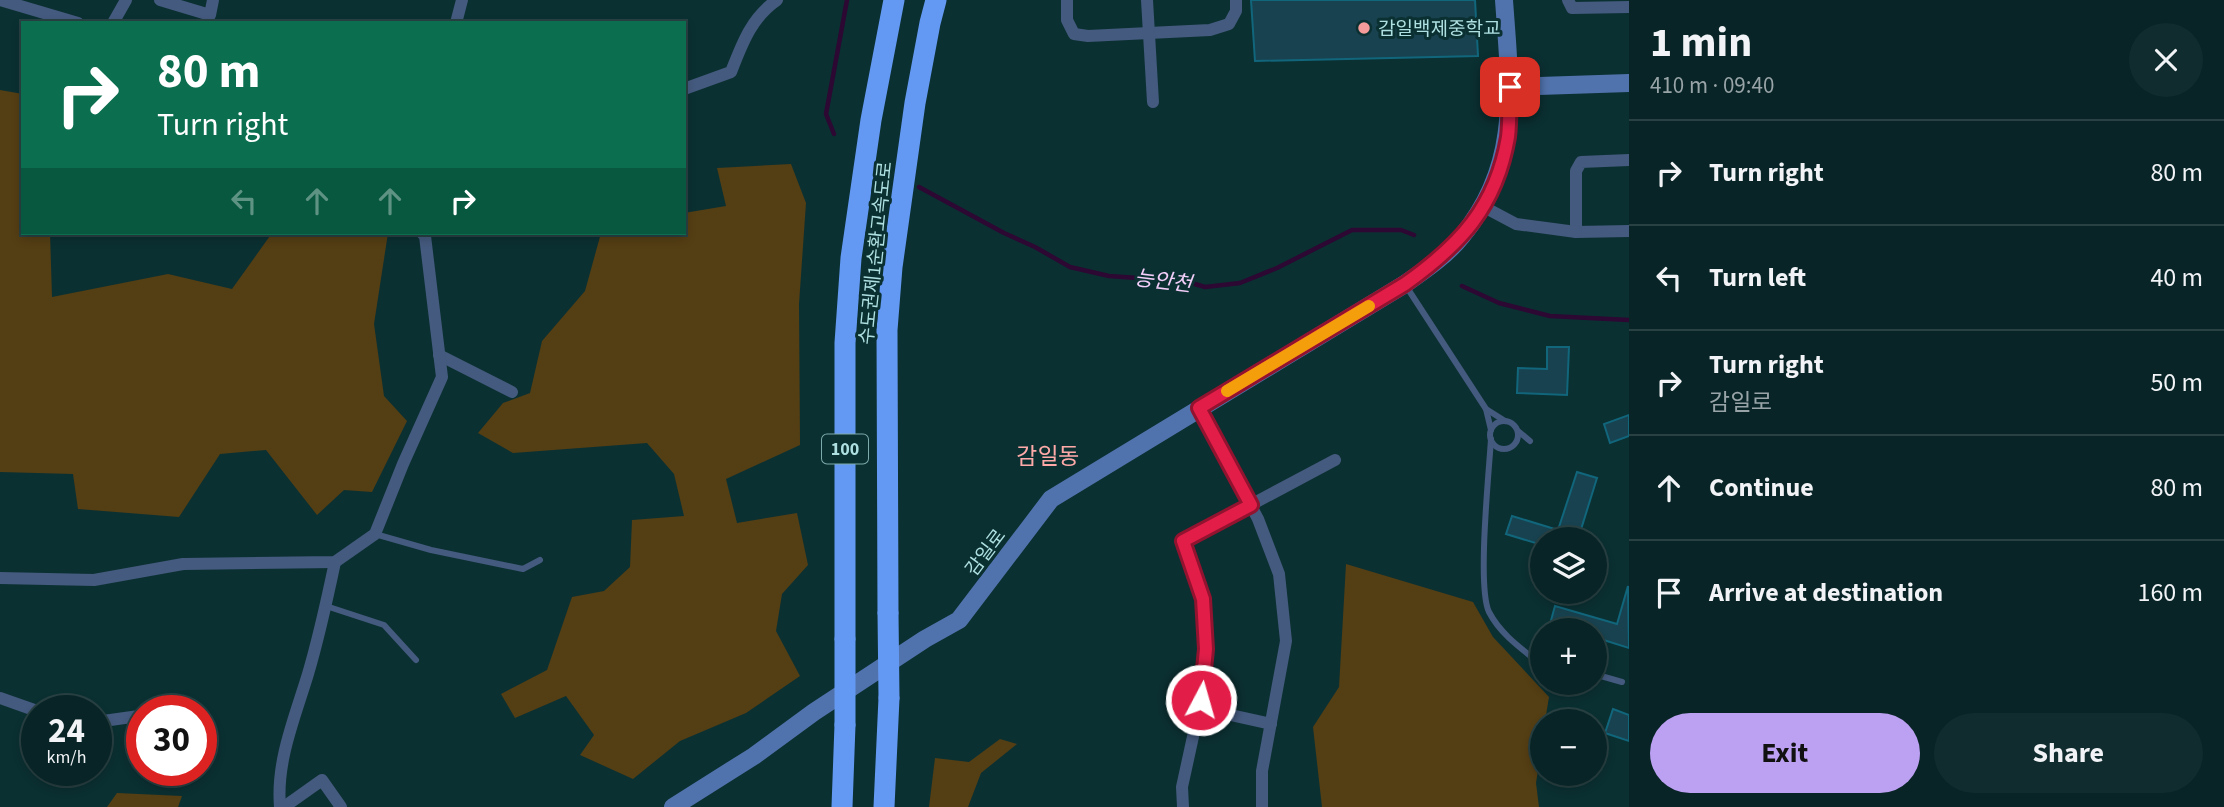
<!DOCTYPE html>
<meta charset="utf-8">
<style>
:root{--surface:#082426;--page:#112c2e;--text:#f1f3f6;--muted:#98a4a7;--line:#294143;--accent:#bca0f2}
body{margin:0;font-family:"Source Sans 3","Noto Sans KR",sans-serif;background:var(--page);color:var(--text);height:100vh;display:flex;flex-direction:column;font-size:26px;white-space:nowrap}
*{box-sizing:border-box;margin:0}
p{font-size:23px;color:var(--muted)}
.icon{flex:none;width:38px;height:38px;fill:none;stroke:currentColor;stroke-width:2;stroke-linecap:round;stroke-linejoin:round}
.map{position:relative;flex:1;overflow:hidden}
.side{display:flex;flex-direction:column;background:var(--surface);width:595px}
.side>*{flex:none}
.guide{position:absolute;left:21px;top:21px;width:665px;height:214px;border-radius:0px;box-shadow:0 4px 10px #0003,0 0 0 2px var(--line);background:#0b6e4f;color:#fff;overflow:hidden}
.fabs{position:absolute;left:1530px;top:527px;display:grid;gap:14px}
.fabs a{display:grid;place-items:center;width:77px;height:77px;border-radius:50%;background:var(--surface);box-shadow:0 4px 10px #0003,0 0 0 2px var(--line);font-size:35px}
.speed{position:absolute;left:21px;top:695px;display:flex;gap:14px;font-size:35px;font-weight:700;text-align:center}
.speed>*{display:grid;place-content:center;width:91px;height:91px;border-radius:50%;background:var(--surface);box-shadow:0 4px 10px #0003,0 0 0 2px var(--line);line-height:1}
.speed small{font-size:18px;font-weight:400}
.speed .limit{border:10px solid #d22;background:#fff;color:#111}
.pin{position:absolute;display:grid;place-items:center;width:60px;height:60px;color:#fff;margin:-30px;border-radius:14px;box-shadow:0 4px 10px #0006}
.me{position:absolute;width:77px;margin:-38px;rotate:6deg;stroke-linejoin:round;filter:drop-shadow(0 0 5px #0008)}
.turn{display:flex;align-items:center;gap:24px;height:147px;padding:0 21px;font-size:32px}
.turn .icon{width:91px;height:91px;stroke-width:2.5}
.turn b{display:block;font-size:49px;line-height:60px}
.lanes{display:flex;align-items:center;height:66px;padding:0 21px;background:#0003;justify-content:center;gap:35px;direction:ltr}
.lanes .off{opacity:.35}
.round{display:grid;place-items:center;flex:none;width:74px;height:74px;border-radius:37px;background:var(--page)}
.headline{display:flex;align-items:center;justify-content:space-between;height:119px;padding:0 21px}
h1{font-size:42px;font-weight:700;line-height:52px}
.cta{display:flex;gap:14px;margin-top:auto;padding:14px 21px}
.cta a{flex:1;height:80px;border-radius:42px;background:var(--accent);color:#111;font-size:28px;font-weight:700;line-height:80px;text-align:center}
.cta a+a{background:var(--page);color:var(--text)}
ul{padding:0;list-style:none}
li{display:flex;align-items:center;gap:21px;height:105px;padding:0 21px;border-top:2px solid var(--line)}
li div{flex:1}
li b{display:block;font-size:26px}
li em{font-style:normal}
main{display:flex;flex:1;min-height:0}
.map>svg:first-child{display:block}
</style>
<main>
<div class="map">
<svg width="1629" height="807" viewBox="0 0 1629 807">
<rect width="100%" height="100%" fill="#0b3032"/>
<g fill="#543e14">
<path d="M0,90L23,94V233H50L52,297L168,274L232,289L272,233H388L374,324L384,396L407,421L372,492L344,490L317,515L266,450L220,454L179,517L78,509L73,474L0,472Z"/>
<path d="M791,164L806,203L799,304L800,445L726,479L737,523L797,513L808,565L782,594L776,631L800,676L746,713L680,741L633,779L580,755L594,735L566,696L515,718L501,694L547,670L572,597L604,591L630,567L632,520L684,516L674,474L647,443L513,453L478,433L503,403L530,393L542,341L585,291L601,233H684V213L726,206L717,168Z"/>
<path d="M1346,564L1473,602L1493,637L1549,697L1545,721H1542V744L1536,783L1539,807H1322L1313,727L1339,687Z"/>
<path d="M1000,739L1017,744L981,773L968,807H929L935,758L969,762Z"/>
<path d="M117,793L182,796L178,807H107Z"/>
</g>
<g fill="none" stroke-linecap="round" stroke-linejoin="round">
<g stroke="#2c0833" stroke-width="4.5">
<path d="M834,134L826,114L847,0"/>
<path d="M919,187L1004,233L1035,247L1070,267L1109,276L1152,279H1178L1205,287L1240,283L1277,268L1352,230H1401L1414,235"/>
<path d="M1462,286L1499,303L1550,316L1629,320"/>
</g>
</g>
<g fill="#18424f" stroke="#11667c" stroke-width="2">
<path d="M1251,0H1475L1478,56L1255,61Z"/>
<path d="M1547,347H1569L1567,395L1517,393L1518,368L1547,369Z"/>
<path d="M1629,415V436L1610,443L1604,424Z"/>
<path d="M1577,472L1597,478L1578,539H1542V545L1506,534L1512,516L1558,530Z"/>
<path d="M1628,586L1629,648L1594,637V630H1569L1550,624L1555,606L1617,624Z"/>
<path d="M1613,709L1629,715V741L1605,733Z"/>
</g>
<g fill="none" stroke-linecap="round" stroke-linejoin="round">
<g stroke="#445a7e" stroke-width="6">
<path d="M1406,286L1486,409L1491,430"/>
<path d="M1486,409L1505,421"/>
<circle cx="1504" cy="435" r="14"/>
<path d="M1518,431L1530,441"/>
<path d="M1491,439C1489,472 1477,587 1489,612C1501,635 1522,649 1542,665"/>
<path d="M375,534L431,550L523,569L540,560"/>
<path d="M326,606L384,625L416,660"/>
<path d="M1594,674L1622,682"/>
</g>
<g stroke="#445a7e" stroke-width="12">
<path d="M0,0L78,23"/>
<path d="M160,0L210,15L213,0"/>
<path d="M1067,0V20L1074,34L1088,36L1210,30L1229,24L1236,11V0"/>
<path d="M1147,0L1153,102"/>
<path d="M1568,0L1572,8L1629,7"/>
<path d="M113,23L126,0"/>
<path d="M456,23L462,0"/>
<path d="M684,89L731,72C742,44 751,18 777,0"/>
<path d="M1629,160L1581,162L1576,171V232L1629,231"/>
<path d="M1484,207L1516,224L1576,232"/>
<path d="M439,355L512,392"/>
<path d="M1199,408L1258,519L1279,574L1286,641L1262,771V807"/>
<path d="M0,578L94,580L183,564L335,562L375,534L403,464L442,377L425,236L422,233"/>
<path d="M0,698L37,711"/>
<path d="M1199,708L1271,724"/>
<path d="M96,722L139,716"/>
<path d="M280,807C276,761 295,717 308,674C319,637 327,600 335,562"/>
<path d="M284,807L322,780L341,807"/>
<path d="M1183,807L1182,787L1201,700L1206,649L1203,599L1183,541L1335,460"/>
</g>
<g stroke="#5173ad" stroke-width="18">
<path d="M1510,87L1629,83"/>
<path d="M673,807L754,756L814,712L925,639L959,620L1051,499L1405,284C1425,270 1447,255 1462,236C1522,163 1510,87 1504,0"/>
</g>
<g stroke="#6499f3" stroke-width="21">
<path d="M888,613L887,330L892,267L915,103L930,23L936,0"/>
<path d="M845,639V343L851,258L871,120L894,0"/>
<path d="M842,807L845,725"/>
<path d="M884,807L889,698"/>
</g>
<g stroke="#6499f3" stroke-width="21">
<path d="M888,613L889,698"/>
<path d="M845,725V639"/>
</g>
</g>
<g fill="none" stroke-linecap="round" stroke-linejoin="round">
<defs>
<path id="route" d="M1201,700L1206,649L1203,599L1183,541L1251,505L1199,408L1405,284C1460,245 1496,207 1508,137C1510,121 1509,103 1510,87"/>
</defs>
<use href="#route" stroke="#92132f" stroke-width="18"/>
<use href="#route" stroke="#e11d48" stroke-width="12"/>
<path stroke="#f59e0b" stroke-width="12" d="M1227,391L1369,306"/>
</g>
<circle fill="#f59b9a" stroke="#0b3032" stroke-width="2.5" cx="1364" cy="28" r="7"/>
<g text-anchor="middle" stroke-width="6" stroke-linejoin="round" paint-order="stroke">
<rect fill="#0b3032" stroke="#7daaac" stroke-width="2" x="822" y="434.5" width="46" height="29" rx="5"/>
<g font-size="18" font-weight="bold" fill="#aedfe1">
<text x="845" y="455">100</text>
</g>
<g font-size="19" fill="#aedfe1" stroke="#0b3032" text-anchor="start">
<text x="1378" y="35">감일백제중학교</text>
</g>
<g font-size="19" fill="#aedfe1" stroke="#0b3032">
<text transform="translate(875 253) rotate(-84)" y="7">수도권제1순환고속도로</text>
<text transform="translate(985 552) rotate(-53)" y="7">감일로</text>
</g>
<g font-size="21" font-style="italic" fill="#f3cffa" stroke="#0b3032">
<text transform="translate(1163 281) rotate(7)" y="7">능안천</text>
</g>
<g font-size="23" fill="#ffaaa9" stroke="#0b3032">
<text x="1048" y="464">감일동</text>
</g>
</g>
</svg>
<div class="fabs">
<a><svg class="icon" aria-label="layers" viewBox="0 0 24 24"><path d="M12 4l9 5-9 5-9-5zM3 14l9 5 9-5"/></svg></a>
<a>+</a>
<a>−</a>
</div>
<div class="speed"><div>24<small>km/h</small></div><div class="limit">30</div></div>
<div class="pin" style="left:1510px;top:87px;background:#d93025"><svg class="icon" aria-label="arrive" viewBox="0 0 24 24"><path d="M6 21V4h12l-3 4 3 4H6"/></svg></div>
<svg class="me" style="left:1201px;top:700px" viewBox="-20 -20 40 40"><circle r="17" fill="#e11d48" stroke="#fff" stroke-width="3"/><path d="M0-11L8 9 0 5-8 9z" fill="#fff"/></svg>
<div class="guide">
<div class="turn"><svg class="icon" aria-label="right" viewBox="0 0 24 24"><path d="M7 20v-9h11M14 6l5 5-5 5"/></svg><div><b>80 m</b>Turn right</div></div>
<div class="lanes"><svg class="icon off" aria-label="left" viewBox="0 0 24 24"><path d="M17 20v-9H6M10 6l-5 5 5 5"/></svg><svg class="icon off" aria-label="ahead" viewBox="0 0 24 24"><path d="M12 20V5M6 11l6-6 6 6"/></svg><svg class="icon off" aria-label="ahead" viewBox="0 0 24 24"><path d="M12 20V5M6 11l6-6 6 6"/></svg><svg class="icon" aria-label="right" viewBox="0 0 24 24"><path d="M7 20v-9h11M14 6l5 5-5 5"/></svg></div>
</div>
</div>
<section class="side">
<div class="headline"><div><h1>1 min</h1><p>410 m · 09:40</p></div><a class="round"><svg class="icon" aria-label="close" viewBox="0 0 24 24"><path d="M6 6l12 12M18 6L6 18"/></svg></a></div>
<ul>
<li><svg class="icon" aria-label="right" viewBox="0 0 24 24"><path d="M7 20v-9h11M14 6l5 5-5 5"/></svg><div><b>Turn right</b></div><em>80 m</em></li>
<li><svg class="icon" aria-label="left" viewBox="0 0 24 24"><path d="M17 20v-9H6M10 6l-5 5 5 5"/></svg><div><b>Turn left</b></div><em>40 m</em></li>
<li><svg class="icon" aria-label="right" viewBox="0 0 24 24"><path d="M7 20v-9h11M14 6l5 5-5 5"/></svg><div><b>Turn right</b><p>감일로</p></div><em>50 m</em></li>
<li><svg class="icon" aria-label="ahead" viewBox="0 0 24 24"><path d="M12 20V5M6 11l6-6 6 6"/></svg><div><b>Continue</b></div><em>80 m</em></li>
<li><svg class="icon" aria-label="arrive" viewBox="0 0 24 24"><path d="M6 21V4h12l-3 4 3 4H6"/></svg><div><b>Arrive at destination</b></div><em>160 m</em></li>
</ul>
<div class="cta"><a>Exit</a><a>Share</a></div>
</section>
</main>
